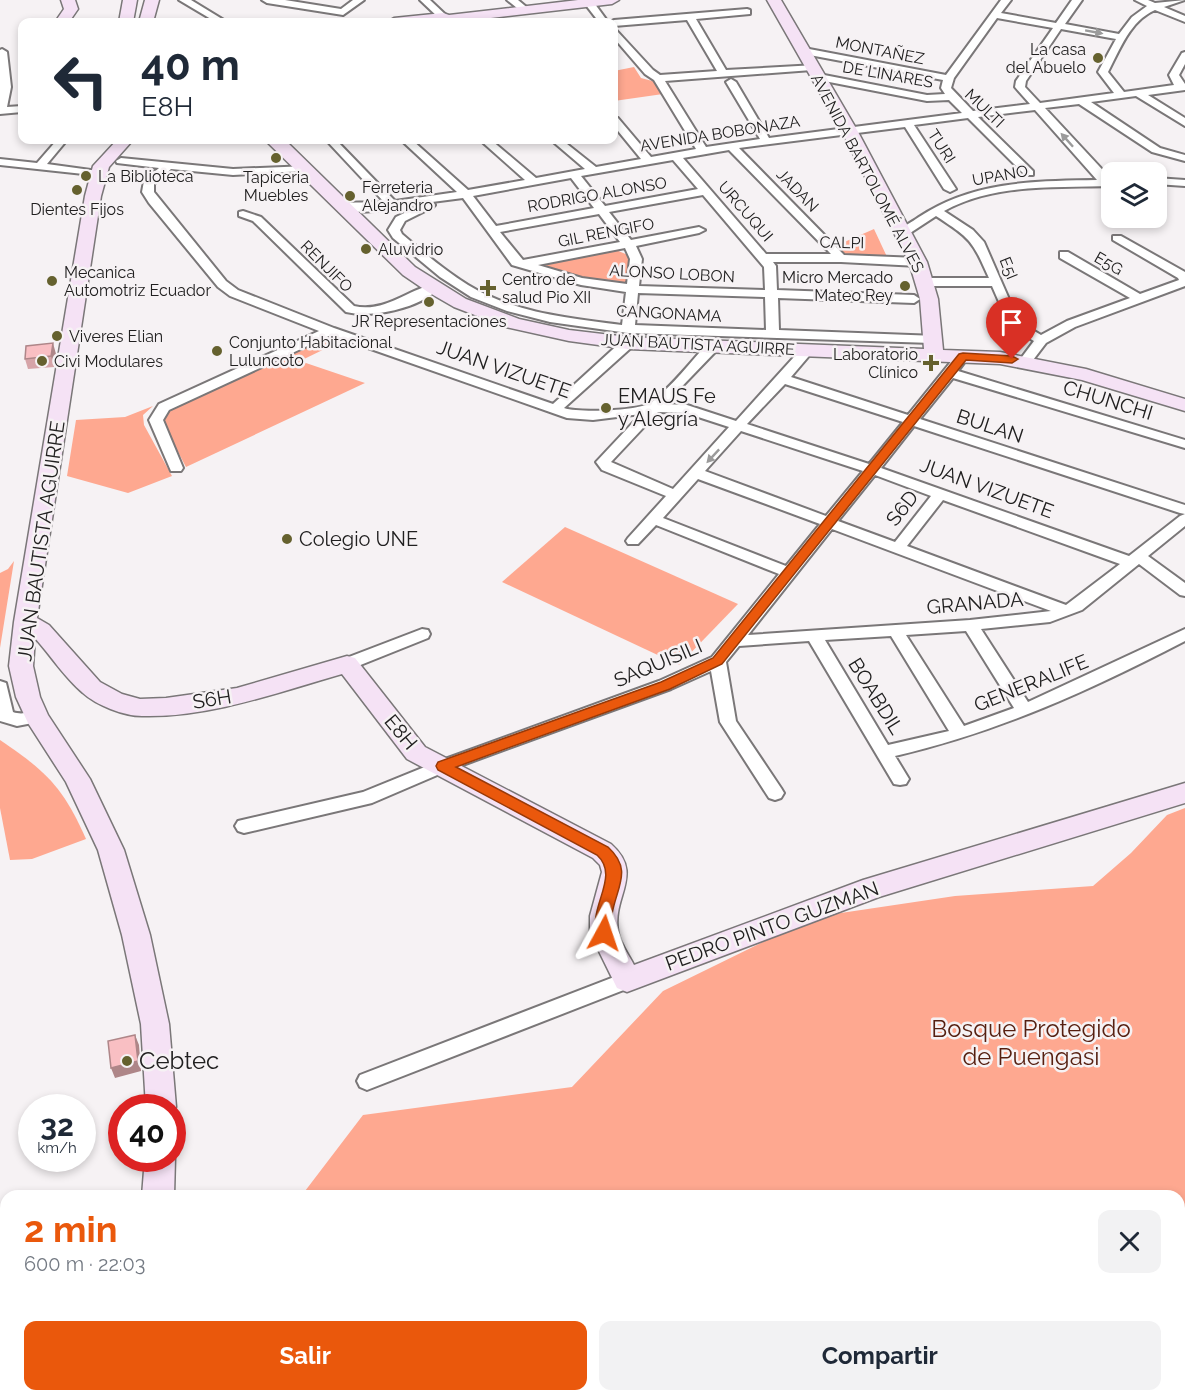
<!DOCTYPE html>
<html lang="es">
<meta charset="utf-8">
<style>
:root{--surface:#fff;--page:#f2f2f3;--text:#1f2937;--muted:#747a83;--accent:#ea580c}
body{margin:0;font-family:Raleway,sans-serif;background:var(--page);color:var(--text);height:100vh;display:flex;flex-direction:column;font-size:22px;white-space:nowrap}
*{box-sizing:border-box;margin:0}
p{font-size:20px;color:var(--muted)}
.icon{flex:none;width:33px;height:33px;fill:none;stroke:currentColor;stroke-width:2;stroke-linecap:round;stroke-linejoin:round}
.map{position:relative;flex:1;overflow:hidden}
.details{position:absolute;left:0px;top:1190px;width:1185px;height:212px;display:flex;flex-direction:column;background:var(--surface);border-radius:18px 18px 0 0;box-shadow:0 3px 9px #0003}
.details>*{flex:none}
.guide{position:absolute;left:18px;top:18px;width:600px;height:126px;border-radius:12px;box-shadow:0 3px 9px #0003;background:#fff;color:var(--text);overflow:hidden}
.buttons{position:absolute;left:1101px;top:162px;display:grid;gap:12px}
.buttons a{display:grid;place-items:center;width:66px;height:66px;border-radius:12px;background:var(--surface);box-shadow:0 3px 9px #0003;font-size:30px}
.speed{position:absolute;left:18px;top:1094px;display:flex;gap:12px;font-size:30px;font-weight:700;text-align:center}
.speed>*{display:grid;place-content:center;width:78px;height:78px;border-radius:50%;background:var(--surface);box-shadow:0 3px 9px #0003;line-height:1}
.speed small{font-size:15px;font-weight:400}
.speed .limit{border:9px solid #d22;background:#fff;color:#111}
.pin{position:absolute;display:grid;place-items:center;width:51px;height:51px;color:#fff;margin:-62px -26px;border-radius:50% 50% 50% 0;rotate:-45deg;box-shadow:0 0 6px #0007}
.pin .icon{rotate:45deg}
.me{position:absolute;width:66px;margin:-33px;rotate:5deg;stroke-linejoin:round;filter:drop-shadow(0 0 4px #0008)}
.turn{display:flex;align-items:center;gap:21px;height:126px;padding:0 24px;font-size:27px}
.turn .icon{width:78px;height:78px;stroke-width:2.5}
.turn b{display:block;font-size:42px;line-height:51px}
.round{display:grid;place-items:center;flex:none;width:63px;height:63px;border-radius:12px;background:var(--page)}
.overview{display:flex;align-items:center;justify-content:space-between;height:102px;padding:0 24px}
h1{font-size:36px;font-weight:700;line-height:45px;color:var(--accent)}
.action{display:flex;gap:12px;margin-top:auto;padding:12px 24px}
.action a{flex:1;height:69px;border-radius:12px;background:var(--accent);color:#fff;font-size:24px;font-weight:700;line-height:69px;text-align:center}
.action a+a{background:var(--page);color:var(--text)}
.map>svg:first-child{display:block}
</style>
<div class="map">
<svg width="1185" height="1400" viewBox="0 0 1185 1400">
<rect width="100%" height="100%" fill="#f6f2f4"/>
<g fill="#fea890">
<path d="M634,67L641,78L656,82L663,94L614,101V71Z"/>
<path d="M874,229L888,259L843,257L833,247Z"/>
<path d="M616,250L628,255V281C609,290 553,270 531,264Z"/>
<path d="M327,336L339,342L300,361L365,383L186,467L161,420L164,412L173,405Z"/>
<path d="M153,406L143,415L144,425L172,476L128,493L67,476L76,420L125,417Z"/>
<path d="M565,527L738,604L679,665L502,582Z"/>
<path d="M14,561L0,648V573L8,569Z"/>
<path d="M0,740C46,771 63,787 86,839L32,859L10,860L0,808Z"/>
<path d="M1185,808V1400H237L238,1395H1179V1196L302,1195L363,1115L572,1087L663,991L814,917L955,896L1093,886L1131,853L1167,815Z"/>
</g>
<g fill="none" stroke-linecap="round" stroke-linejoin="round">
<defs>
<g id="street">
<path d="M179,0H191L227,22H216Z"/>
<path d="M262,0H285L341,9L353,0H364L343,15L267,3Z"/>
<path d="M420,0H430L448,17L440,19Z"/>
<path d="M507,0H518L530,10L522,12Z"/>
<path d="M582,0H592L608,22H599Z"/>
<path d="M1001,0H1011L1001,13L1056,23L1072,0H1082L1065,24L1119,34L1132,17L1147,6L1135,0H1148L1155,3L1185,0L1164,7L1185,16V22L1155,10C1130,21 1120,49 1108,72L1124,92L1174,85L1169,75L1182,53L1185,52V64L1179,75L1185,84V90L1148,95L1185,118V126L1136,96L1091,102L1160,148L1185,155V161L1152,152L1079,104L1045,108L1112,180V186C1055,188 995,183 944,211L973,230L984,242L1019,322L1041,335L1067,321L1130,298L1060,258V252H1068L1140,294L1179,280L1178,278L1113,240V236H1121L1185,272V286L1075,327L1046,343L1030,364H1020L1019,361L1034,341L1010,327L992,286H925L919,282L925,278H989C972,240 971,239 936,216L907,235L903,236L897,233C903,226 912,222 919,217C973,181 1035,181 1097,180L1035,110L978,117L1033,171V175H1025L968,118L914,125L956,189L950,192L944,189L905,127L739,148L844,255L918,258L924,262L918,266L841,262H773L776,266L777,290L914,295L920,299L914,303L778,298L779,330L937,336L938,339L937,342L932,343L628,333L550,322L507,311L471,297L440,277L393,238L388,230L396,217L423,204C403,206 353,219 337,206C345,200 372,204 384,202L326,140H336L395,201L457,192L401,140H412L468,190L525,180L480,140H491L536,178L585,169L551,140H562L596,167L641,159L614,126V117L618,118L651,157L696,149L654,80L645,74L614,38V30L617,31L653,70L660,75L717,71L687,20L614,26V22H610L614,20L747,9L750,10V14L696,19L726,70L816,65L817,67L812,70L665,81L706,147L760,139L726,82L731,79L736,82L769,138L962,113L949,100L927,101L819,80L814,77L819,74L927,95L945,94L941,88L943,80L804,54L799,51L804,48L946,75ZM997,18L1053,28L1016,81L1015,87L1030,104L973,111L951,88L954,78ZM1061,29L1116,39L1098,72L1114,93L1040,103L1025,87L1026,81ZM729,150L831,254H766L683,158ZM673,160L698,189L605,206L581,176ZM571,178L594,208L496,226L473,196ZM703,195L764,267L765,290L639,286L642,259L636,246L699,233L705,230L699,227L631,240L609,212ZM463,198L512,265L581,285L626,292L622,325C569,318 514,313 468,285C444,270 423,252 402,234L400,230L405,221L433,207L435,205L432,202ZM599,214L620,242L523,260L500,232ZM625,248L630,259L627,284L582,278L538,265ZM638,293L765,297L766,330L635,325Z"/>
<path d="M2,49L7,52L11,87L7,107L22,106V112L0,114V50Z"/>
<path d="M57,140H67L47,164L98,171L104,174L102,176L0,165V159L37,163Z"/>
<path d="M121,158L233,169L308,166L309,168L304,171L233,175L171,169L154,184V192L226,281L238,290L334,328L553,404L623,340H633L634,343L633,346L564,408C579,413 641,411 652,402C672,386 690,363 707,344H717L718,347L717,350L665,404L687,405L736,421L803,347L808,346L814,350L791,377L908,415L958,353L963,352L969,356L958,371L1185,440V448L953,378L920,419L1185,505V526L1148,556L1185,583V596L1180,595L1139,564L1082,610L1050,622L981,629L1028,702L1185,629V641C1091,690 998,732 895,756L909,779L906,784L900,785L894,784L809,641L739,646L726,662L736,721L781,788L784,793L781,798L775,800L769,798L720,722L711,671L671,689L449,770L372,803L244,833L238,831L235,826L238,821L363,792L437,762L659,681L712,657L779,574L656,525L638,544H628L626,541L628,538L666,496L602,470L596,462L641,414L593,420L567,418L331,335L169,410L163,420L183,468L181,471H171L149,420L159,404L319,331L230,296L218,287L149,203L142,192L144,181L159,168L117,163L116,161ZM785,384L903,422L869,464L747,424ZM658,412L686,413L729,427L673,489L611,462ZM914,426L1180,513L1185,514L1180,516L1129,556L881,468ZM741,431L863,471L826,516L705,471ZM875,475L931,496L895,542L838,521ZM698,479L820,524L786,566L663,518ZM943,500L1120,564L1066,605L907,546ZM832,529L1051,611L970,620L748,635ZM966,631L1014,708L964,726L906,635ZM891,636L949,731L888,745L825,640Z"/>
<path d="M1156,178L1185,180V186L1156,184Z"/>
<path d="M243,211L261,217L354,306C388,314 417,282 436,286L438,289C418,309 372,318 346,312L253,221L239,216V212Z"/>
<path d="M422,629L428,630L430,634L428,638L353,668H341L339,664L341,660Z"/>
<path d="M0,681L6,683L13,712C23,716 33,710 43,713L45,717L43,721L17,726L0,721Z"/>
<path d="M627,972L634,974L637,980L634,986L367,1090L360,1087L357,1081L360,1075Z"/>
</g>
<g id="secondary">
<path d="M61,0H75L78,9L69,22H55L64,9Z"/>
<path d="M123,0H137L133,22H119Z"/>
<path d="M145,0H159L153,22H139Z"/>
<path d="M578,0H619L612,4L457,22H387L394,18L443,13L449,15Z"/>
<path d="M767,0H781L857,130L927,262L938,299L943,350L1000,352L1086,369L1185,399V411L1082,380L1000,364L628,349L569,341L506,327L454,307L428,292L403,275L265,140H283L288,143L415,267L466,299L519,319L569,330L628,337L924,349L920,299L909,262L841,130Z"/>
<path d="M117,140H133L109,167L101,196L37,618L49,625L100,682L122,694L140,699L166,698L237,688L347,656L355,658L425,747L611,844C645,874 612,896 618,931C619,942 629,955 634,965L863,880L1185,783V803L879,897L627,992L617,988L590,933V916L602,872L600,865L593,858L407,759L342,674C279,692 208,718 142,716C124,716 96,705 83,693C65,678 51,656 35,638L33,666L40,697L48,715L90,779L124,850L150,935L169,1024L176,1107L172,1115V1107H146L141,1024L122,935L98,850L66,782L28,723L16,697L9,666L14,622L85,196L93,166Z"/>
<path d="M172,1151L175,1158L174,1196H142L145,1158H172Z"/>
<rect x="125" y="1395" width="34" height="5"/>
</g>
</defs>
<use href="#street" stroke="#7a7778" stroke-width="4"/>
<use href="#secondary" stroke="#7a7778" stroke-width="3"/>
<use href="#street" fill="#fff" fill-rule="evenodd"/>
<use href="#secondary" fill="#f5e2f5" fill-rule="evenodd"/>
</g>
<path fill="#d6a4a8" d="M56,354L54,367L28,369L25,359Z"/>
<g fill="#ae8688">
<path d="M53,343L56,354L54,367L51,356Z"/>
<path d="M135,1035L139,1045L141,1071L115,1078L111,1068Z"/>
</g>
<g fill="#f9bfc3" stroke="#ae8688" stroke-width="1.5">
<path d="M53,343L51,356L25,359L26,346Z"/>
<path d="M135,1035L138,1061L111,1068L108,1041Z"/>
</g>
<defs><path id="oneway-solid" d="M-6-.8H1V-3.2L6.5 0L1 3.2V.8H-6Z" transform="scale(1.5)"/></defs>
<g fill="#9b9b9b">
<use href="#oneway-solid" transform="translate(1094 32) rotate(10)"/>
<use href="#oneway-solid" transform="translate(1067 140) rotate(-132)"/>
<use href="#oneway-solid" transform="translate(713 456) rotate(133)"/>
</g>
<path fill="#ea580c" stroke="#983908" stroke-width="1.5" d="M963,353L1012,356L1018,359L1012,363L966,360L722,664L670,689L456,767L608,847C633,870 617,886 612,914C610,922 614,930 610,938L604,940L599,938C584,910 622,878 597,855L438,770L436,766L438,762L661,682L713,658L959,354Z"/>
<g fill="#65612e" stroke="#f6f2f4" stroke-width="2">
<circle cx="1098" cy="58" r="6"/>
<circle cx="276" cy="158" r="6"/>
<circle cx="86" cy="176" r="6"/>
<circle cx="77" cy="190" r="6"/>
<circle cx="350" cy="196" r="6"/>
<circle cx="366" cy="249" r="6"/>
<circle cx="52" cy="281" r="6"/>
<circle cx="905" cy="286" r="6"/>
<path d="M485 279h6v6h6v6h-6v6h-6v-6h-6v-6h6z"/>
<circle cx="429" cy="302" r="6"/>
<circle cx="57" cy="336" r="6"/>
<circle cx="217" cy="351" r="6"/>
<circle cx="42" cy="361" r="6"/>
<path d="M928 354h6v6h6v6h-6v6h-6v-6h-6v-6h6z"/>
<circle cx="606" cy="408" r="6"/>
<circle cx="287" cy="539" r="6"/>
<circle cx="127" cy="1061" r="6"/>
</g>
<g text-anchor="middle" stroke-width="5" stroke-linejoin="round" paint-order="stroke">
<g font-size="16" fill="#212020" stroke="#f6f2f4" text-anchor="start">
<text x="1086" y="55" text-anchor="end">La casa<tspan x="1086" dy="18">del Abuelo</tspan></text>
<text x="98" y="182">La Biblioteca</text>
<text x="276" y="183" text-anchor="middle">Tapiceria<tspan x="276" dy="18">Muebles</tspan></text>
<text x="362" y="193">Ferreteria<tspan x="362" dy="18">Alejandro</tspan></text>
<text x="77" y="215" text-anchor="middle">Dientes Fijos</text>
<text x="378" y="255">Aluvidrio</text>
<text x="64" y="278">Mecanica<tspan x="64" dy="18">Automotriz Ecuador</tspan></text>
<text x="893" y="283" text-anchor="end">Micro Mercado<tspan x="893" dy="18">Mateo Rey</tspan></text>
<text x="502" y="285">Centro de<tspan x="502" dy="18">salud Pio XII</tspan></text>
<text x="429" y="327" text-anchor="middle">JR Representaciones</text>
<text x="69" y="342">Viveres Elian</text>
<text x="229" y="348">Conjunto Habitacional<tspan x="229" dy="18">Luluncoto</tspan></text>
<text x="918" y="360" text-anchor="end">Laboratorio<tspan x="918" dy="18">Clínico</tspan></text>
<text x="54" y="367">Civi Modulares</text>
</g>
<g font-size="16" fill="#212020" stroke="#f6f2f4">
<text transform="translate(880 50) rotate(11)" y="6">MONTAÑEZ</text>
<text transform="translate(888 74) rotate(10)" y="6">DE LINARES</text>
<text transform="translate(985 108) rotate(44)" y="6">MULTI</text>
<text transform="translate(720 133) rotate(-9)" y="6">AVENIDA BOBONAZA</text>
<text transform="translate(942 146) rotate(57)" y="6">TURI</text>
<text transform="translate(868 173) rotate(62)" y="6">AVENIDA BARTOLOMÉ ALVES</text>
<text transform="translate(1000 175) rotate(-10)" y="6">UPANO</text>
<text transform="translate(798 190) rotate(46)" y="6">JADAN</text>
<text transform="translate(597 194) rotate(-10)" y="6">RODRIGO ALONSO</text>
<text transform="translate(746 211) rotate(49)" y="6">URCUQUI</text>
<text transform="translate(606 232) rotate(-11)" y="6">GIL RENGIFO</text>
<text transform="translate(842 242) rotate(1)" y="6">CALPI</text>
<text transform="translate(1109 263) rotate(30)" y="6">E5G</text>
<text transform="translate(327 266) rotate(45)" y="6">RENJIFO</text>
<text transform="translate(1009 268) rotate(68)" y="6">E5I</text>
<text transform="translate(672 273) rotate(3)" y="6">ALONSO LOBON</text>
<text transform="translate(669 313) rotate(3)" y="6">CANGONAMA</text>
<text transform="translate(698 344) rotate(3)" y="6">JUAN BAUTISTA AGUIRRE</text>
</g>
<g font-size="20" fill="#212020" stroke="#f6f2f4">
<text transform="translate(504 369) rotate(19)" y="7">JUAN VIZUETE</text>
<text transform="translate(1108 400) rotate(17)" y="7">CHUNCHI</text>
<text transform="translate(990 426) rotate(18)" y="7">BULAN</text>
<text transform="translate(987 488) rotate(20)" y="7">JUAN VIZUETE</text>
<text transform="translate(902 508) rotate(-52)" y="7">S6D</text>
<text transform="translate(41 541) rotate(-82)" y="7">JUAN BAUTISTA AGUIRRE</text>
<text transform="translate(975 603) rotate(-5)" y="7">GRANADA</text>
<text transform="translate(658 663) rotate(-23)" y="7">SAQUISILI</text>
<text transform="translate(1031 683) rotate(-22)" y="7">GENERALIFE</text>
<text transform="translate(876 696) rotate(58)" y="7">BOABDIL</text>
<text transform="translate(212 699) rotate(-9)" y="7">S6H</text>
<text transform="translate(401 732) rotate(50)" y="7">E8H</text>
<text transform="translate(772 926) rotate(-20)" y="7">PEDRO PINTO GUZMAN</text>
</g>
<g font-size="20" fill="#212020" stroke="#f6f2f4" text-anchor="start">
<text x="618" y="403">EMAUS Fe<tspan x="618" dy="23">y Alegría</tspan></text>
<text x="299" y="546">Colegio UNE</text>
</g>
<g font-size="24" fill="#561f10" stroke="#f6f2f4">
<text x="1031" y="1037">Bosque Protegido<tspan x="1031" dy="28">de Puengasi</tspan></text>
</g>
<g font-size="24" fill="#212020" stroke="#f6f2f4" text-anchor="start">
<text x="139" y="1069">Cebtec</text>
</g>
</g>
</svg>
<div class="buttons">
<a><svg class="icon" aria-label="layers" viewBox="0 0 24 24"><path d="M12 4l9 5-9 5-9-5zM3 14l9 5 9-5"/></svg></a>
</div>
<div class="speed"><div>32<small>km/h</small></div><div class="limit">40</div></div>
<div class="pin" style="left:1012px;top:359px;background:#d93025"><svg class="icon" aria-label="arrive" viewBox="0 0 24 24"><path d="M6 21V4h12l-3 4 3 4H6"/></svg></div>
<svg class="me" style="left:604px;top:933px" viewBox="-20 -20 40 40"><path d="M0-17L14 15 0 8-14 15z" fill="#ea580c" stroke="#fff" stroke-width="4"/></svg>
<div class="guide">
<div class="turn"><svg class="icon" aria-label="left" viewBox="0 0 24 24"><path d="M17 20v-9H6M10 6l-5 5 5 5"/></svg><div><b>40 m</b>E8H</div></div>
</div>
<section class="details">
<div class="overview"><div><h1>2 min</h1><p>600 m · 22:03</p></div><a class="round"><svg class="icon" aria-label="close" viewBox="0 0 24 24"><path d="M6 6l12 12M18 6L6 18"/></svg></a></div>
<div class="action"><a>Salir</a><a>Compartir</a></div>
</section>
</div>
